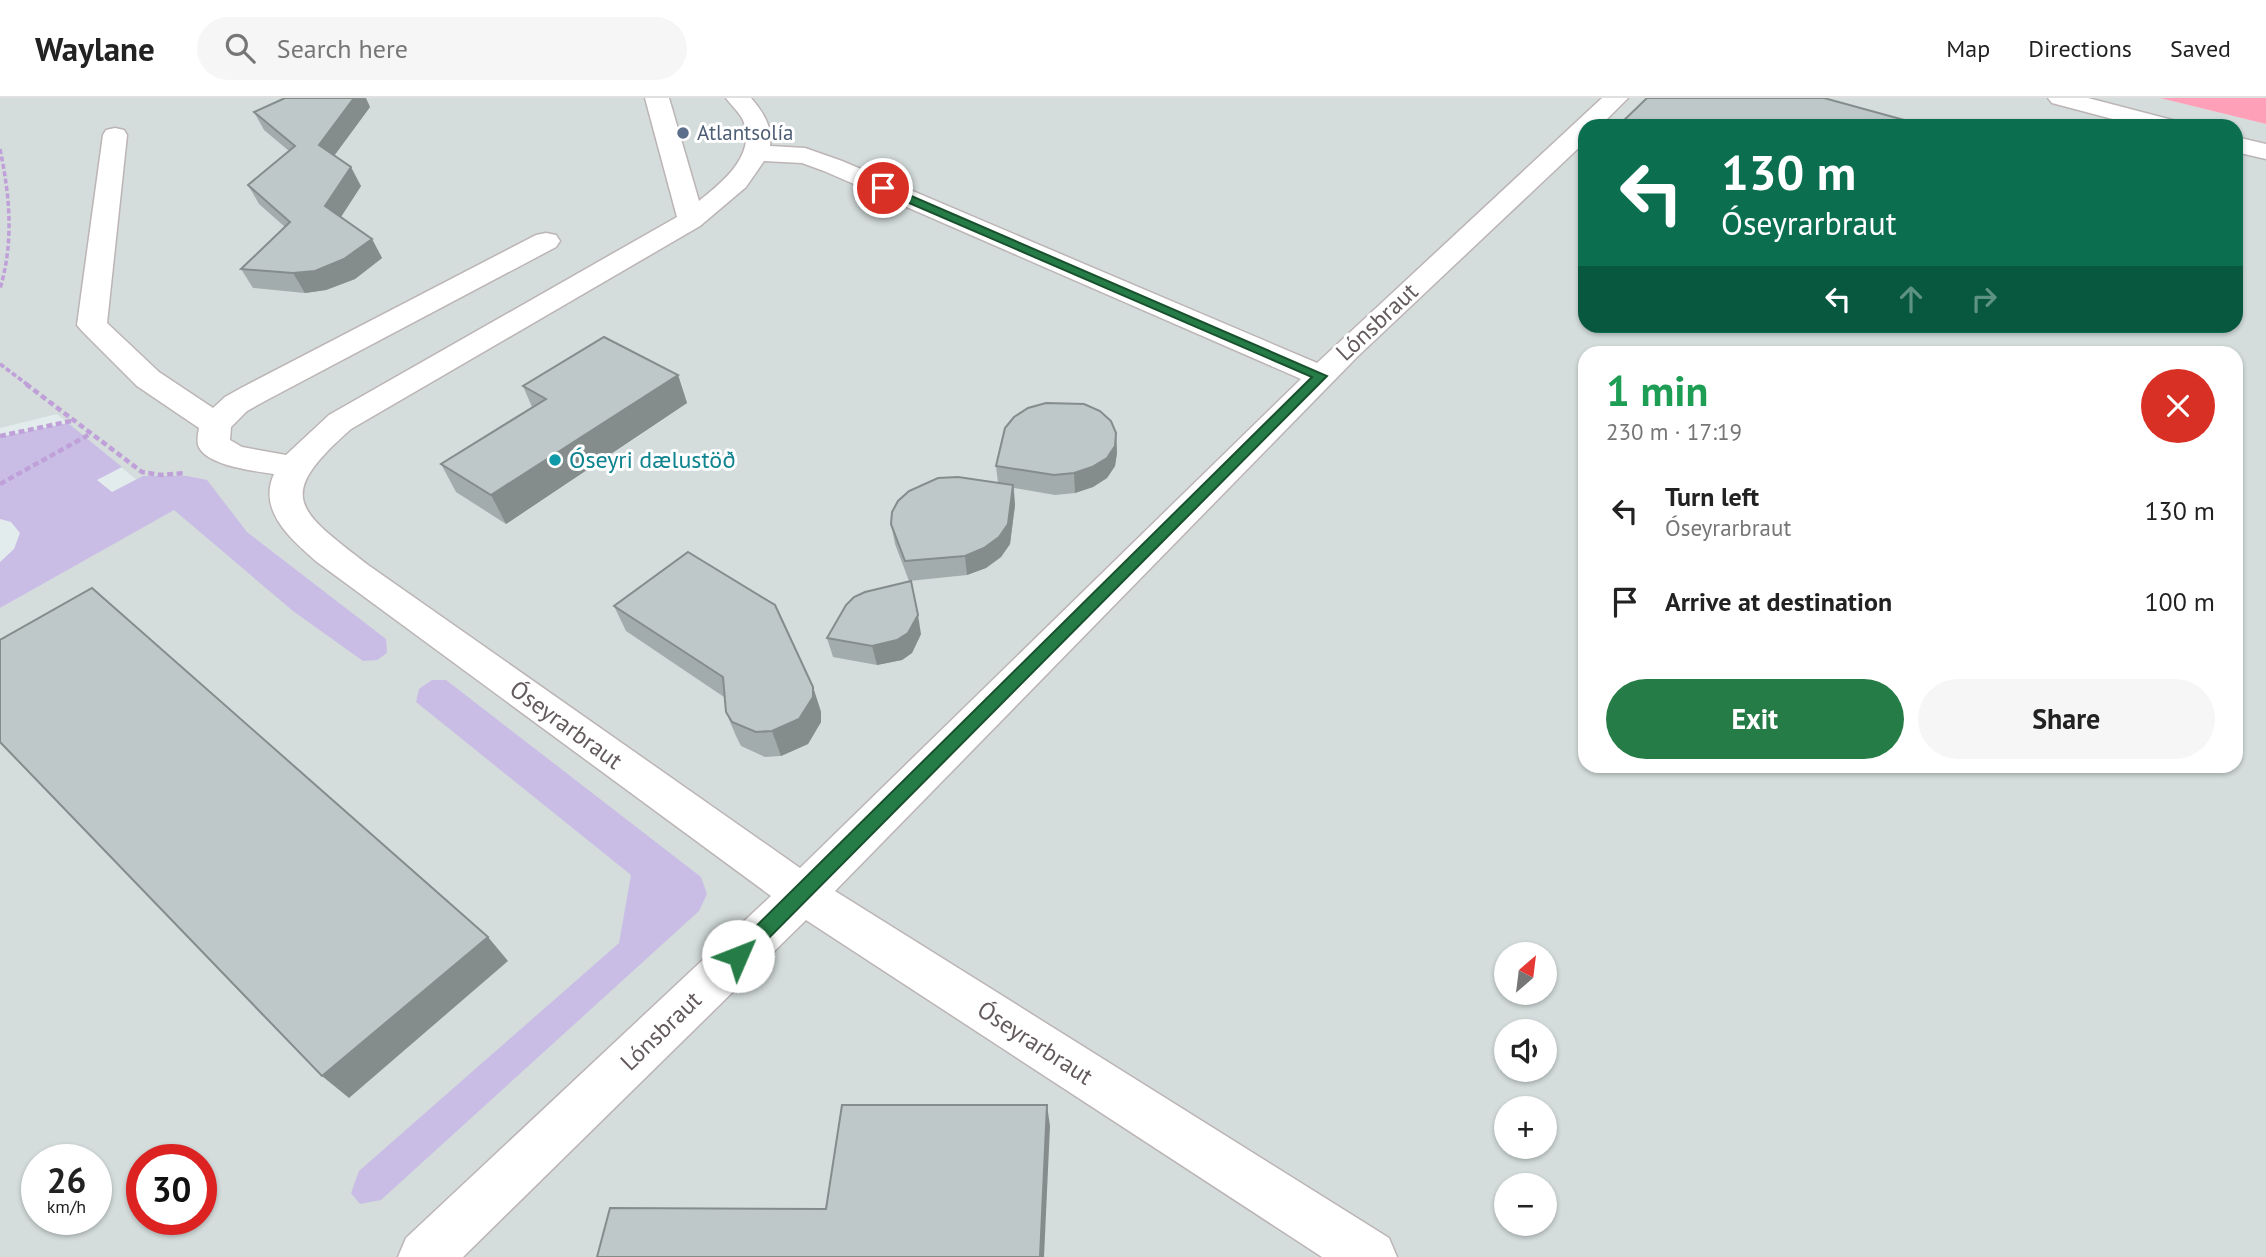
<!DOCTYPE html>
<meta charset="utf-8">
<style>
:root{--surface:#fff;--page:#f6f6f6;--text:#222;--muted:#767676;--line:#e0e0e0;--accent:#267c46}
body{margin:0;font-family:"PT Sans",sans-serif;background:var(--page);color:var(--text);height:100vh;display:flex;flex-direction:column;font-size:26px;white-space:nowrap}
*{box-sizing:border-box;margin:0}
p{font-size:23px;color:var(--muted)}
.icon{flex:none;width:38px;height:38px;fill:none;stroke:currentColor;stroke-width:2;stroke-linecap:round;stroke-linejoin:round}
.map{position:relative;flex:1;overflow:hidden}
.sheet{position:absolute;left:1578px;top:248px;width:665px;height:427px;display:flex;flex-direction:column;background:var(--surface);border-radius:21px;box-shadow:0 2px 5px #0004}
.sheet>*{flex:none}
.hud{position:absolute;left:1578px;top:21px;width:665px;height:214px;border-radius:21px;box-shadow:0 2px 5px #0004;background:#0b6e4f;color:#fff;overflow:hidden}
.needle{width:46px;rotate:28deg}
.controls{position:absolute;left:1494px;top:844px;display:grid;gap:14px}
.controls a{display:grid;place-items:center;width:63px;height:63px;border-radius:50%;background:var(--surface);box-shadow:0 2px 5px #0004;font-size:35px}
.speed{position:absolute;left:21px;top:1046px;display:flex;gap:14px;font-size:35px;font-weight:700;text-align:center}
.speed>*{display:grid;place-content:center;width:91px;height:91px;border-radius:50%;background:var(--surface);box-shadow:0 2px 5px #0004;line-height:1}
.speed small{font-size:18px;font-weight:400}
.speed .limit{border:10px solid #d22;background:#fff;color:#111}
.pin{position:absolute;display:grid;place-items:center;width:60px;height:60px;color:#fff;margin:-30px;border:4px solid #fff;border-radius:50%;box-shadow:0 2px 7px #0007}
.me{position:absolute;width:77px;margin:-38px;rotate:46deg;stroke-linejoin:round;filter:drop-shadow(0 0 5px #0008)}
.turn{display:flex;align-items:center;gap:24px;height:147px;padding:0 28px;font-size:32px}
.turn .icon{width:91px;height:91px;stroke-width:2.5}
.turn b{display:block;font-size:49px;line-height:60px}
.lanes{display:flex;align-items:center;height:66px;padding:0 28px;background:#0003;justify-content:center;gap:35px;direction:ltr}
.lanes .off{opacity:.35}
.round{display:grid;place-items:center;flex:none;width:74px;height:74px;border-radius:37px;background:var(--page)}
.overview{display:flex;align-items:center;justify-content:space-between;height:119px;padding:0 28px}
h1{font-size:42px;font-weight:800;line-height:52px;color:#1e9e55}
.primary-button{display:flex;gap:14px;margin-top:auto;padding:14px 28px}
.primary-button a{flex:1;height:80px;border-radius:42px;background:var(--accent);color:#fff;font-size:28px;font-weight:800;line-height:80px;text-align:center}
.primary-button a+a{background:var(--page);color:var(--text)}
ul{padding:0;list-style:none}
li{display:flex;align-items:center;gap:21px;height:91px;padding:0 28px}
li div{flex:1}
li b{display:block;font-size:26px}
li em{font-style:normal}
header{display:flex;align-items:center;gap:42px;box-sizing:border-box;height:98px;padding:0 35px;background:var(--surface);border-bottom:2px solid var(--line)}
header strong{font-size:33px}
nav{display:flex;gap:38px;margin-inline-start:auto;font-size:24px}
.search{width:490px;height:63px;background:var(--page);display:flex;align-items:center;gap:18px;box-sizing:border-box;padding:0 24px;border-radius:38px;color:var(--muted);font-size:26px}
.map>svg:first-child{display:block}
</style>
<header>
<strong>Waylane</strong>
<div class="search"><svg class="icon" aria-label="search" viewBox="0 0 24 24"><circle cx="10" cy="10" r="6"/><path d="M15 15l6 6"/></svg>Search here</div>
<nav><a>Map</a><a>Directions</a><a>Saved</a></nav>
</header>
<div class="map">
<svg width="2266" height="1159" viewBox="0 0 2266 1159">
<rect width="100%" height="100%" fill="#e2eced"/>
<path fill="#d4dcdc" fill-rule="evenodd" d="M0,0H2160L2266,26V1159H0V510L173,412L57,316L0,330ZM1586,28H2236V228H1586ZM1586,256H2236V668H1586ZM1507,856H1545V894H1507ZM1507,933H1545V971H1507ZM1507,1010H1545V1048H1507ZM37,1062H96V1122H37ZM142,1062H201V1122H142ZM1507,1087H1545V1125H1507Z"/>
<g fill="#c9bde6">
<path d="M68,325L122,369L97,382L112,394L143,378H187L207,382L247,434L386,541L387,555L377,562L363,563L293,513L174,412L0,510V464L14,451L20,435L11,424L0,421V339Z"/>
<path d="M432,582H446L701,779L707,796L699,813L381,1102L360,1106L351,1095L359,1073L619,845L631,777L416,604L419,591Z"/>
</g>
<path fill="#ffa0b9" d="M2160,0H2266V26Z"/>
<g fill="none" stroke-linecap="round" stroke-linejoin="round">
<defs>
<g id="minor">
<path d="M645,0H669L699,103C723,84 757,57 743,22C739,14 731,7 726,0H751C764,15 772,28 770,48L805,50L842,63L1317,265L1602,0H1628L1600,28H1586V43L1357,259L835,793L1389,1140L1397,1159H1322L806,822L463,1159H398L406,1140L771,798L317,464C292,442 257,413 274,376C256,373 205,368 198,347C197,342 198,335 199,330L137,288L82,233L77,227L103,37L106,32L115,30L124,32L127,37L107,225L159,274L213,310L225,299L241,290L536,137L546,135L556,137L560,143L556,149L263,304L247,313L231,329L230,342L242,349L286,357L329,317L677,119ZM764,63L802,65L824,73L1301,281L800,770L368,467C296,411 274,399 351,331L700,128L746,89Z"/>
<path d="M2048,0H2088L2176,23L2179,28H2139L2052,5Z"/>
<path d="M2236,39L2266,46V61L2236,54Z"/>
</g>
</defs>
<use href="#minor" stroke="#bcb4b5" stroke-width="3"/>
<g stroke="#bfa0d8" stroke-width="3.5" stroke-dasharray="5 2.5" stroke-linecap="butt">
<path d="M0,51C10,99 14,143 0,191"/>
<path d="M0,266L28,287"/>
</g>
<g stroke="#bfa0d8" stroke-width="4.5" stroke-dasharray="6 3.5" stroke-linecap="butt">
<path d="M26,286L142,374L161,377L186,375"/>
<path d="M0,338L71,323"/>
<path d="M0,386L90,336"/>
</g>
<use href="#minor" fill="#fff" fill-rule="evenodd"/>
</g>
<g fill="#a3acac">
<path d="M370,9L334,58L361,88L341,119L372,141L382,160L355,181L326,192L305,195L253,190L241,171L285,129L259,106L248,87L289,53L264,32L254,14Z"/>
<path d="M678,277L687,305L506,426L456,394L441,366L532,309L523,288Z"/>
<path d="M1116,335L1117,355L1115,368L1107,380L1093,389L1075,395L1055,397L1014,390L1015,407L1010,446L1001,459L986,470L967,477L909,483L895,446L891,426L998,385L996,368Z"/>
<path d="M614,508L813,589L821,614V624L808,646L781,658L765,659L741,648L736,638L726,614L724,599L626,533Z"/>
<path d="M921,536L912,555L902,562L877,567L833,559L827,540Z"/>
</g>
<g fill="#858c8c">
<path d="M354,0H366L370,9L328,66L319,47Z"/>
<path d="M351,69L361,88L335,128L325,108Z"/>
<path d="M372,141L382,160L355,181L326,192L305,195L293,175Z"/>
<path d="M678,277L687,305L506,426L491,397Z"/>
<path d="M1116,335L1117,355L1115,368L1107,380L1093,389L1075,395L1074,375Z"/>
<path d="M1013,387L1015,407L1010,446L1001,459L986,470L967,477L965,458Z"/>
<path d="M918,517L921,536L912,555L902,562L877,567L872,548Z"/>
<path d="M813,589L821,614V624L808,646L781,658L772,633Z"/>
<path d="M488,839L508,863L349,1000L322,978Z"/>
<path d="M1047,1007L1050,1028L1044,1159H1040Z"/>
</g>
<g fill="#bec8c8" stroke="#858c8c" stroke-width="2">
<path d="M285,0H354L319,47L351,69L325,108L372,141L344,161L315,173L293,175L241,171L290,124L248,87L295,48L254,14Z"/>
<path d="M1647,0H1824L1926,28H1618Z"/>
<path d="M604,239L678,277L491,397L441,366L546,301L523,288Z"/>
<path d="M1046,305L1084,306L1100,313L1111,323L1116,335L1115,348L1107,360L1092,369L1074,375L1054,377L996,368L1005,330L1014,319L1028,310Z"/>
<path d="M958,379L1013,387L1008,426L999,439L984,450L965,458L905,463L891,426L892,414L898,403L909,393L938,380Z"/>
<path d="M688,454L775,507L813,589V599L799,621L772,633L756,634L732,624L726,614L723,579L614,508Z"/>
<path d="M911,483L918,517L908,535L897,542L872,548L827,540L846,507L854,499L865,494Z"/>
<path d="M92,490L488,839L322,978L0,644V542Z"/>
<path d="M842,1007H1047L1040,1159H597L610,1110L826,1111Z"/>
</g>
<path fill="#267c46" stroke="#19512e" stroke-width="2" d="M879,87H886L1327,278L745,864L738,867L732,864L729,858L732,852L1312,279L879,92Z"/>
<circle fill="#5c6f8a" stroke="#fff" stroke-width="2.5" cx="683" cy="35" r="7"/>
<circle fill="#0f9aa8" stroke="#fff" stroke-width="2.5" cx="555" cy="362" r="7"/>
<g text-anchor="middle" stroke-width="6" stroke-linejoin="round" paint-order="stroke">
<g font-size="21" fill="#4e5e75" stroke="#fff" text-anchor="start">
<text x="697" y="42">Atlantsolía</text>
</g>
<g font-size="24" fill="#635a5b" stroke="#fff">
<text transform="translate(1377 224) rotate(-43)" y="8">Lónsbraut</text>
<text transform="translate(566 627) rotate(36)" y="8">Óseyrarbraut</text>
<text transform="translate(661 933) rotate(-44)" y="8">Lónsbraut</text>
<text transform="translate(1035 945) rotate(33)" y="8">Óseyrarbraut</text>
</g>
<g font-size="24" fill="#0d838f" stroke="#fff" text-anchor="start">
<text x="569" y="370">Óseyri dælustöð</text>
</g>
</g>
</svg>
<div class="controls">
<a><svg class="needle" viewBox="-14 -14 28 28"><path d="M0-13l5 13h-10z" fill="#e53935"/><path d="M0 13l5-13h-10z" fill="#767676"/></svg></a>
<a><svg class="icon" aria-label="sound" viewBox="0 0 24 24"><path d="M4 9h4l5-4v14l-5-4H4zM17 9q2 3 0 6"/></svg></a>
<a>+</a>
<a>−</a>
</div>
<div class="speed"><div>26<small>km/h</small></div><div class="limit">30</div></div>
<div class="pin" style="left:883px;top:90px;background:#d93025"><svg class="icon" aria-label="arrive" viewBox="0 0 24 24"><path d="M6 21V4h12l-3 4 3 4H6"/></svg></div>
<svg class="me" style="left:738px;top:858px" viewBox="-20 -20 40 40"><circle r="19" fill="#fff"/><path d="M0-13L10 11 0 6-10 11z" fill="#267c46"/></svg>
<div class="hud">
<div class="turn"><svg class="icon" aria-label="left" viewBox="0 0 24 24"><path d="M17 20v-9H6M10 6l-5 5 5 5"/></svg><div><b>130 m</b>Óseyrarbraut</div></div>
<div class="lanes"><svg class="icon" aria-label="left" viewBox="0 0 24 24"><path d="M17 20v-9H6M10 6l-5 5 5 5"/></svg><svg class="icon off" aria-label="ahead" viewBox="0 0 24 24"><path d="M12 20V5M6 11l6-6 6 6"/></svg><svg class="icon off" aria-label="right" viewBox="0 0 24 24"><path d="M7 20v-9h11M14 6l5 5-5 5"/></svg></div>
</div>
<section class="sheet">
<div class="overview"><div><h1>1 min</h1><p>230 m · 17:19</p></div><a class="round" style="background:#d93025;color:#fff"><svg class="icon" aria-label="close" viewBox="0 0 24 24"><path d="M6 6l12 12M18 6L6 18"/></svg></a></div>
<ul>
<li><svg class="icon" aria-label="left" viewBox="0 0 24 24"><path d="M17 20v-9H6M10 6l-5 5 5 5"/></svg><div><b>Turn left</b><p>Óseyrarbraut</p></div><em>130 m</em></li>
<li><svg class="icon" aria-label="arrive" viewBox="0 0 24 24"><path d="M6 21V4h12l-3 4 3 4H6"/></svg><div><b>Arrive at destination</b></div><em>100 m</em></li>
</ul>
<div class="primary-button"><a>Exit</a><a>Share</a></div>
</section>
</div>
